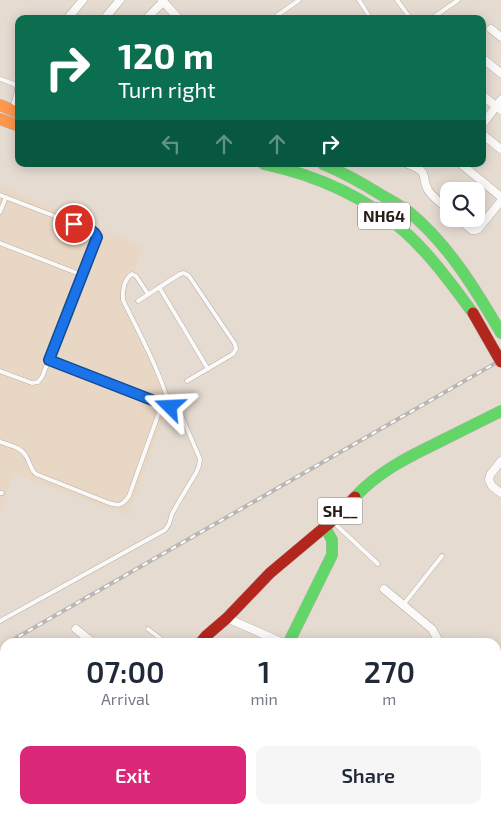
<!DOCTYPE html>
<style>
:root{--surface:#fff;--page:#f6f6f7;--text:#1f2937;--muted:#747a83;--accent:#db2777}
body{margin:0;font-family:"Exo 2",sans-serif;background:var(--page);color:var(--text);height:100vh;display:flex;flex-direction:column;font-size:19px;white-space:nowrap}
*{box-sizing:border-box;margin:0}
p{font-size:16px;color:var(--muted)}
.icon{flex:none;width:28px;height:28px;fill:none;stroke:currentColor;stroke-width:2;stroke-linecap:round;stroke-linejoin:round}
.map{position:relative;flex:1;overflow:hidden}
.details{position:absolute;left:0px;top:638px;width:501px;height:176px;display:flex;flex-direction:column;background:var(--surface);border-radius:15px 15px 0 0;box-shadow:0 2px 12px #0003}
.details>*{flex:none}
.guide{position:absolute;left:15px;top:15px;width:471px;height:152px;border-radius:10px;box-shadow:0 2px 12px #0003;background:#0b6e4f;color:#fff;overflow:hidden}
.tools{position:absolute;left:440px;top:182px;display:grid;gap:10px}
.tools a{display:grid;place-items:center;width:45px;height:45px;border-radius:10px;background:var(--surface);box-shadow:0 2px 12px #0003;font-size:25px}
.pin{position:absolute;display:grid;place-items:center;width:42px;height:42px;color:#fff;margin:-21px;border:2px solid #fff;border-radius:50%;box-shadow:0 1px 5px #0007}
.me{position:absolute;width:55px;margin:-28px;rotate:291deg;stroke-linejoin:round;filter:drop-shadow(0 0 4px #0008)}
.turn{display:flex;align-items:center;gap:18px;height:105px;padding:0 20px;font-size:22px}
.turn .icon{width:65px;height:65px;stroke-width:2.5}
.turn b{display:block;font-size:35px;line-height:42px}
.lanes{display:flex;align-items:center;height:48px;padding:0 20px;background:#0003;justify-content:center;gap:25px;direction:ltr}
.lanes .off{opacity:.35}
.eta{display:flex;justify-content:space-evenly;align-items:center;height:85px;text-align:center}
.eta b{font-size:30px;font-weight:600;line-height:35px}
.action{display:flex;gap:10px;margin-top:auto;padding:10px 20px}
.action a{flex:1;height:58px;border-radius:10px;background:var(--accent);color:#fff;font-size:20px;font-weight:600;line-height:58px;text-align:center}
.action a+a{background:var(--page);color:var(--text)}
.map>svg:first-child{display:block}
</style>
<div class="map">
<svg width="501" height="813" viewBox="0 0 501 813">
<rect width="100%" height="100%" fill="#e5dbd1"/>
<path fill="#e8d7c4" d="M0,186L143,247L124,298L171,397L128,516L14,473L1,508H0Z"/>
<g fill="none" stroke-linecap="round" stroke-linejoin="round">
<defs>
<g id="lane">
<path d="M359,0L371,19"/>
<path d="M397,0L411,19"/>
<path d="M272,19L299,0"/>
<path d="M431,19L458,0"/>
<path d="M0,79L14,84L17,87V92L12,108"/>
<path d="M0,195L91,230L96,233L97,237L42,377L38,382L32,383L0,371"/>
<path d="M0,212L6,197"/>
<path d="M0,243L82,275"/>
<path d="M159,287L208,369"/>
<path d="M148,294L136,276L132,274C124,279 122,291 123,300C140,335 159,369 170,407"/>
<path d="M138,301L180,274L184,273L189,276L235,344L236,349L233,354L187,381"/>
<path d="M0,442C9,445 21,447 26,456C30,462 30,469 36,474L109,503C119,506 122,506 129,496L162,404"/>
<path d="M0,493H2"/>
<path d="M334,523L378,564"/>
<path d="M403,605L442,556"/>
<path d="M0,621L165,530L169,524L172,514L178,503L196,473L199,466L200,459L182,417L179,412L174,409L49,360"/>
<path d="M148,629L165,642"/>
</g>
<g id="street">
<path d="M162,0L179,19"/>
<path d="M67,19L83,0"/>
<path d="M104,19L120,0"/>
<path d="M146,19L163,2"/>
<path d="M491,29L501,37"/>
<path d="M482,58L501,73"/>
<path d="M482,95L501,110"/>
<path d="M482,125L501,100"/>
<path d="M482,134L501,149"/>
<path d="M408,164C431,173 420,175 428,190C433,198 442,204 449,210"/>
<path d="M461,164L501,197"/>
<path d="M459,219L472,230H475L478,229L501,201"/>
<path d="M501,461L490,475L489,480L492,486L501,493"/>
<path d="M384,589L432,629L437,638V642"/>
<path d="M227,618L281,642"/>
<path d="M76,629L92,642"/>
<path d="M0,750L5,744"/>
<path d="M496,760L501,764"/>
<path d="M0,803L5,808"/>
<path d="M496,803L501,806"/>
<path d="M263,809L268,813"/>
<path d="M324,809L330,813"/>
<path d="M405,809L411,813"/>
<path d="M284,813L287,809"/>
<path d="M377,813L379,809"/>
</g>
<g id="fast">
<path d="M264,164C315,175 364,196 404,231C431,255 452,285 473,313"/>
<path d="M323,164C344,173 364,184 383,196C392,201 401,206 409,212C448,244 476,290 501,333"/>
<path d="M355,497C377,473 406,458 435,444C457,433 479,422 501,411"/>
<path d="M289,642L332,555V540L325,527"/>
<path d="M66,813L71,809"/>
</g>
<g id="slow">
<path d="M0,105L19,113"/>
<path d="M0,119L19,126"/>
</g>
<path id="jam" d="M201,642L206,636L227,618L270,573L332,521L355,497"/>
</defs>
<use href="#lane" stroke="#b7b0a8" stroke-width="5"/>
<use href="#street" stroke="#b7b0a8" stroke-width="9"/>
<use href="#fast" stroke="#b7b0a8" stroke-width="12"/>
<use href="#slow" stroke="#b7b0a8" stroke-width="12"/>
<use href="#jam" stroke="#b7b0a8" stroke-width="12"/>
<use href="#lane" stroke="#fbfaf8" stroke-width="4"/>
<use href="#street" stroke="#fbfaf8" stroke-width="8"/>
<use href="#fast" stroke="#63d668" stroke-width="11"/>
<use href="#slow" stroke="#ff974d" stroke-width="11"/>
<use href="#jam" stroke="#b3261e" stroke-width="11"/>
<defs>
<g id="rail">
<path d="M9,642L501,360"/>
<path d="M0,653L5,650"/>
</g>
</defs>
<use href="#rail" stroke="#b9b6b4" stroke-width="4"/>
<use href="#rail" stroke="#fff" stroke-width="2" stroke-dasharray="5.5" stroke-linecap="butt"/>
<defs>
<path id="jam-bridge" d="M473,313L501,362"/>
</defs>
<use href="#jam-bridge" stroke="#b7b0a8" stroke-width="12" stroke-linecap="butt"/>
<use href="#jam-bridge" stroke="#b3261e" stroke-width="11"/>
</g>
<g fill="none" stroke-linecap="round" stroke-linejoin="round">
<defs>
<path id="route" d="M74,224C82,227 93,228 97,237L49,360L170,407"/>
</defs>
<use href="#route" stroke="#114b97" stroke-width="12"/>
<use href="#route" stroke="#1a73e8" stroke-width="9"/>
</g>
<g text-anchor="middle" stroke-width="4.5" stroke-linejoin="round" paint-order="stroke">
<g fill="#fff" stroke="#66625d" stroke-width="1">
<rect x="358" y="202.5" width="52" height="27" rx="4"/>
<rect x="317.5" y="497.5" width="45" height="27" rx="4"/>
</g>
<g font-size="16" font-weight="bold" fill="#251f18">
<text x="384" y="222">NH64</text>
<text x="340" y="517">SH__</text>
</g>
</g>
</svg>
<div class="tools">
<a><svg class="icon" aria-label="search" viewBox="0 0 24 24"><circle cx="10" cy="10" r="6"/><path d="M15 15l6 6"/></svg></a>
</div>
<div class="pin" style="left:74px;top:224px;background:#d93025"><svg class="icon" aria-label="arrive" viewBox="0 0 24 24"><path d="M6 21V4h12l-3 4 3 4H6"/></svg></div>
<svg class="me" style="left:170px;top:407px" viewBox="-20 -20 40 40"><path d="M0-17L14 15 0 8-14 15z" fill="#1a73e8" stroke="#fff" stroke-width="4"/></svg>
<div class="guide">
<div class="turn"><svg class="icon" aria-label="right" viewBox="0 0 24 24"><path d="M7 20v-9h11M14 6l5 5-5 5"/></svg><div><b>120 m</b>Turn right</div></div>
<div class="lanes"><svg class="icon off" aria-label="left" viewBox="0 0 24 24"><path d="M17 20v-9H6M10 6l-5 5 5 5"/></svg><svg class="icon off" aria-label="ahead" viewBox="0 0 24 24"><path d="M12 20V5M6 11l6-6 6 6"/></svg><svg class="icon off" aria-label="ahead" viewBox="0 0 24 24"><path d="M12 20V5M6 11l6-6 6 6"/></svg><svg class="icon" aria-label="right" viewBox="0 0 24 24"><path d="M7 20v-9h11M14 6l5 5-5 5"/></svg></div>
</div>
<section class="details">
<div class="eta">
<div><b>07:00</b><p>Arrival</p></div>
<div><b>1</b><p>min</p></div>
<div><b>270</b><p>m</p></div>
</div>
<div class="action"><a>Exit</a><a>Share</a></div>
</section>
</div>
